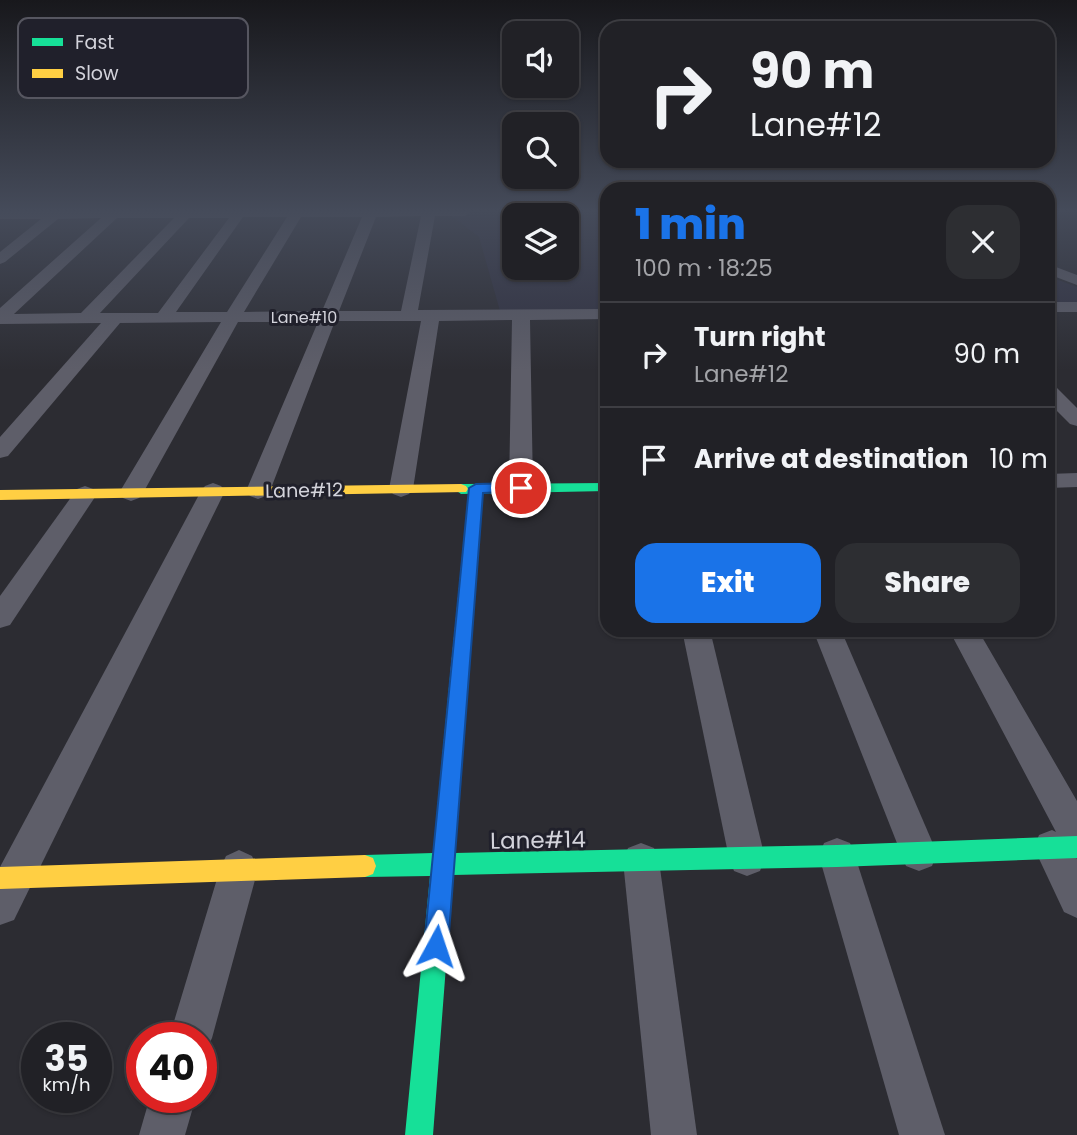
<!DOCTYPE html>
<meta charset="utf-8">
<style>
:root{--surface:#212126;--page:#2d2e32;--text:#f1f3f6;--muted:#a2a3a7;--line:#3e3e43;--accent:#1a73e8}
body{margin:0;font-family:Poppins,sans-serif;background:var(--page);color:var(--text);height:100vh;display:flex;flex-direction:column;font-size:26px;white-space:nowrap}
*{box-sizing:border-box;margin:0}
p{font-size:23px;color:var(--muted)}
.icon{flex:none;width:38px;height:38px;fill:none;stroke:currentColor;stroke-width:2;stroke-linecap:round;stroke-linejoin:round}
.map{position:relative;flex:1;overflow:hidden}
.panel{position:absolute;left:600px;top:182px;width:455px;height:455px;display:flex;flex-direction:column;background:var(--surface);border-radius:21px;box-shadow:0 2px 5px #0004,0 0 0 2px var(--line)}
.panel>*{flex:none}
.hud{position:absolute;left:600px;top:21px;width:455px;height:147px;border-radius:21px;box-shadow:0 2px 5px #0004,0 0 0 2px var(--line);background:#212126;color:var(--text);overflow:hidden}
.controls{position:absolute;left:502px;top:21px;display:grid;gap:14px}
.controls a{display:grid;place-items:center;width:77px;height:77px;border-radius:14px;background:var(--surface);box-shadow:0 2px 5px #0004,0 0 0 2px var(--line);font-size:35px}
.speed{position:absolute;left:21px;top:1022px;display:flex;gap:14px;font-size:35px;font-weight:700;text-align:center}
.speed>*{display:grid;place-content:center;width:91px;height:91px;border-radius:50%;background:var(--surface);box-shadow:0 2px 5px #0004,0 0 0 2px var(--line);line-height:1}
.speed small{font-size:18px;font-weight:400}
.speed .limit{border:10px solid #d22;background:#fff;color:#111}
.pin{position:absolute;display:grid;place-items:center;width:60px;height:60px;color:#fff;margin:-30px;border:4px solid #fff;border-radius:50%;box-shadow:0 2px 7px #0007}
.me{position:absolute;width:77px;margin:-38px;rotate:5deg;stroke-linejoin:round;filter:drop-shadow(0 0 5px #0008)}
.turn{display:flex;align-items:center;gap:24px;height:147px;padding:0 35px;font-size:32px}
.turn .icon{width:91px;height:91px;stroke-width:2.5}
.turn b{display:block;font-size:49px;line-height:60px}
.round{display:grid;place-items:center;flex:none;width:74px;height:74px;border-radius:21px;background:var(--page)}
.overview{display:flex;align-items:center;justify-content:space-between;height:119px;padding:0 35px}
h1{font-size:42px;font-weight:800;line-height:52px;color:var(--accent)}
.primary-button{display:flex;gap:14px;margin-top:auto;padding:14px 35px}
.primary-button a{flex:1;height:80px;border-radius:21px;background:var(--accent);color:#fff;font-size:28px;font-weight:800;line-height:80px;text-align:center}
.primary-button a+a{background:var(--page);color:var(--text)}
ul{padding:0;list-style:none}
li{display:flex;align-items:center;gap:21px;height:105px;padding:0 35px;border-top:2px solid var(--line)}
li div{flex:1}
li b{display:block;font-size:26px}
li em{font-style:normal}
.map>svg:first-child{display:block}
</style>
<div class="map">
<svg width="1077" height="1135" viewBox="0 0 1077 1135">
<rect width="100%" height="100%" fill="#2c2c32"/>
<g fill="#303040" fill-rule="evenodd">
<path d="M445,211H607V315L502,318L479,237ZM514,215H567V268H514Z"/>
<path d="M1048,276L1077,287V302L1048,303Z"/>
</g>
<g fill="none" stroke-linecap="round" stroke-linejoin="round">
<g fill="#5e5e69" fill-rule="evenodd">
<path d="M0,211H471L465,216H435L418,310L607,309V319L530,320L533,488L529,493L521,495L513,493L509,488L512,320L439,321L413,489L409,494L401,497L393,494L389,489L421,321H335L270,491L266,496L258,499L250,496L246,491L318,322H238L143,493L139,498L131,501L123,498L119,493L221,322L120,323L8,456L0,458V437L101,323L0,324V308L101,218L58,219L5,262L0,264V252L41,219H0ZM421,216L401,311H339L376,217ZM243,217H287L227,312H176ZM301,217H362L322,311L244,312ZM117,218H174L81,313L14,314ZM189,218H229L158,313H100Z"/>
<path d="M1048,264L1077,275V285L1048,274Z"/>
<rect x="1048" y="302" width="29" height="10"/>
<path d="M1048,384L1055,386L1077,408V426L1070,424L1048,402Z"/>
<path d="M1077,473V487L1048,488V474Z"/>
<path d="M213,483L221,486L225,491L14,920L0,925V867L201,491L205,486Z"/>
<path d="M85,486L93,489L97,494L10,625L0,628V596L77,489Z"/>
<path d="M682,630H710L765,858L760,871L747,876L734,871L729,858Z"/>
<path d="M813,630H841L937,853L932,866L919,871L906,866Z"/>
<path d="M949,630H978L1077,801V853L1073,851L1077,859V918L1064,912L1034,848L1039,835L1052,830L1056,832Z"/>
<path d="M837,838L850,843L855,856L945,1135H899L819,856L824,843Z"/>
<path d="M641,843L654,848L659,861L697,1135H651L623,861L628,848Z"/>
<path d="M239,850L252,856L258,869L212,1038L205,1053L201,1055V1038H169L220,869L226,856Z"/>
<path d="M150,1097H196L185,1135H139Z"/>
</g>
<g fill="#16e098" fill-rule="evenodd">
<path d="M607,483V491L461,494L454,489L461,484Z"/>
<path d="M459,669L465,671L468,676L455,853L837,845L1077,836V858L837,867L453,875L433,1135H405L430,876L365,877L357,874L354,866L357,858L365,855L433,853L450,676L453,671Z"/>
</g>
<g fill="#ffcf43" fill-rule="evenodd">
<path d="M461,484L466,486L468,489L466,492L0,500V490Z"/>
<path d="M476,484L483,488L468,676L465,681L459,683L453,681L450,676L469,488Z"/>
<path d="M365,855L373,858L376,866L373,874L365,877L0,889V867Z"/>
</g>
</g>
<linearGradient id="sky" x2="0" y2="1"><stop stop-color="#18181c"/><stop offset="0.57" stop-color="#454b5a"/><stop offset="1" stop-color="#454b5a" stop-opacity="0"/></linearGradient>
<rect width="1077" height="370" fill="url(#sky)"/>
<path fill="#1a73e8" stroke="#114b97" stroke-width="2" d="M521,483L526,485V491L483,493L448,946L444,954L436,958L427,954L424,946L469,488L476,484Z"/>
<g text-anchor="middle" stroke-width="6" stroke-linejoin="round" paint-order="stroke">
<g font-size="16" fill="#d3d3db" stroke="#20202b">
<text x="304" y="323">Lane#10</text>
</g>
<g font-size="19" fill="#d3d3db" stroke="#20202b">
<text transform="translate(304 490) rotate(-1)" y="7">Lane#12</text>
</g>
<g font-size="23" fill="#d3d3db" stroke="#20202b">
<text transform="translate(538 840) rotate(-1)" y="8">Lane#14</text>
</g>
</g>
<rect x="18" y="18" width="230" height="80" rx="10" fill="#20202b" stroke="#565660" stroke-width="2"/>
<rect x="32" y="38" width="31" height="8" fill="#16e098"/>
<rect x="32" y="69" width="31" height="9" fill="#ffcf43"/>
<g font-size="19" fill="#d3d3db">
<text x="75" y="49">Fast</text>
<text x="75" y="80">Slow</text>
</g>
</svg>
<div class="controls">
<a><svg class="icon" aria-label="sound" viewBox="0 0 24 24"><path d="M4 9h4l5-4v14l-5-4H4zM17 9q2 3 0 6"/></svg></a>
<a><svg class="icon" aria-label="search" viewBox="0 0 24 24"><circle cx="10" cy="10" r="6"/><path d="M15 15l6 6"/></svg></a>
<a><svg class="icon" aria-label="layers" viewBox="0 0 24 24"><path d="M12 4l9 5-9 5-9-5zM3 14l9 5 9-5"/></svg></a>
</div>
<div class="speed"><div>35<small>km/h</small></div><div class="limit">40</div></div>
<div class="pin" style="left:521px;top:488px;background:#d93025"><svg class="icon" aria-label="arrive" viewBox="0 0 24 24"><path d="M6 21V4h12l-3 4 3 4H6"/></svg></div>
<svg class="me" style="left:436px;top:946px" viewBox="-20 -20 40 40"><path d="M0-17L14 15 0 8-14 15z" fill="#1a73e8" stroke="#fff" stroke-width="4"/></svg>
<div class="hud">
<div class="turn"><svg class="icon" aria-label="right" viewBox="0 0 24 24"><path d="M7 20v-9h11M14 6l5 5-5 5"/></svg><div><b>90 m</b>Lane#12</div></div>
</div>
<section class="panel">
<div class="overview"><div><h1>1 min</h1><p>100 m · 18:25</p></div><a class="round"><svg class="icon" aria-label="close" viewBox="0 0 24 24"><path d="M6 6l12 12M18 6L6 18"/></svg></a></div>
<ul>
<li><svg class="icon" aria-label="right" viewBox="0 0 24 24"><path d="M7 20v-9h11M14 6l5 5-5 5"/></svg><div><b>Turn right</b><p>Lane#12</p></div><em>90 m</em></li>
<li><svg class="icon" aria-label="arrive" viewBox="0 0 24 24"><path d="M6 21V4h12l-3 4 3 4H6"/></svg><div><b>Arrive at destination</b></div><em>10 m</em></li>
</ul>
<div class="primary-button"><a>Exit</a><a>Share</a></div>
</section>
</div>
